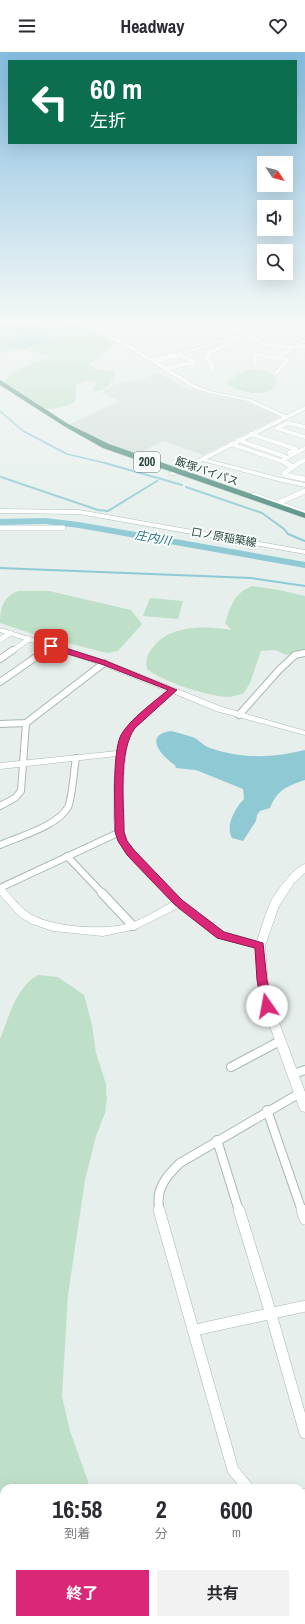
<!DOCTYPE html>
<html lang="ja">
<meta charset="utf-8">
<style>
:root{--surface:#fff;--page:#f2f2f3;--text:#2b2b33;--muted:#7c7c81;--accent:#db2777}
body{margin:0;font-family:"Archivo Narrow","Noto Sans JP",sans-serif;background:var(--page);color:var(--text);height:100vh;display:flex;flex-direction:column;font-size:15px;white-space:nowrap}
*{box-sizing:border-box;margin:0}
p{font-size:13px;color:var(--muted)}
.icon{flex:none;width:22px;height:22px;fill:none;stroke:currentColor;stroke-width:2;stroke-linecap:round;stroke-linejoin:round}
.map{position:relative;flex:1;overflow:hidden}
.panel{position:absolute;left:0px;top:1432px;width:305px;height:140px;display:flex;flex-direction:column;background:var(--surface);border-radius:12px 12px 0 0;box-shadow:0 4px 16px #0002}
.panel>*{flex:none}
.top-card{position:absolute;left:8px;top:8px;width:289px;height:84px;border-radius:0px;box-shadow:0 4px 16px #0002;background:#0b6e4f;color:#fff;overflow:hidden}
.needle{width:26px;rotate:126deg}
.fabs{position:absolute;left:257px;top:104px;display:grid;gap:8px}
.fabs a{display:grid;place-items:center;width:36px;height:36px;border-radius:0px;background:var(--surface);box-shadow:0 4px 16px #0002;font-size:20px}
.pin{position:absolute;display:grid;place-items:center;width:34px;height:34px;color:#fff;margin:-17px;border-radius:8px;box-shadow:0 2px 6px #0006}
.me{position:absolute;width:44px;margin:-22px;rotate:348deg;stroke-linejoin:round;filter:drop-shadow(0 0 3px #0008)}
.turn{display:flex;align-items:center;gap:14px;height:84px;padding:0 16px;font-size:18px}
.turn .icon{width:52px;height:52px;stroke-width:2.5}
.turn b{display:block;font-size:28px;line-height:34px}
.eta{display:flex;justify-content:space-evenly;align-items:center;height:68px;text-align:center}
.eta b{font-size:24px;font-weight:700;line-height:28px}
.action{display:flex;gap:8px;margin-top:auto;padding:8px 16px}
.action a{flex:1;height:46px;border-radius:0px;background:var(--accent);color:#fff;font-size:16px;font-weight:700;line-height:46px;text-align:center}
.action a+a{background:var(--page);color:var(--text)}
header{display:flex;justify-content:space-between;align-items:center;height:52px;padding:0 16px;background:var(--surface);font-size:18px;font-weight:700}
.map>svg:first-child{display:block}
</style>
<header><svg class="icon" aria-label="menu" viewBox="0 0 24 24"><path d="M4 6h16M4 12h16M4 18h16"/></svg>Headway<svg class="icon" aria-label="heart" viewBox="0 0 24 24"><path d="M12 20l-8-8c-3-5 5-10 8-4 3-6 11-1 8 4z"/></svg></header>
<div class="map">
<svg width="305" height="1572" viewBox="0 0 305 1572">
<rect width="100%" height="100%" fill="#e6efeb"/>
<path fill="#d4dfda" d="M158,321L186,336L209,343L242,349L277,363L279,365L203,403L163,389L137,402L91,383L70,372L120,349L101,341L114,333L143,327Z"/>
<g fill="#bfe0c8">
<path d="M0,269H25L35,273L52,276L75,271L118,291L101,302L89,313L95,317L116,320C112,330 105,341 93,339L97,331C90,327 82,330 76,334L75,350C39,366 32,351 3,331C14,315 32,312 49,306L51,304L19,297L0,301Z"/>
<path d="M252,317C262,318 270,319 277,327C275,349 241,341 228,333L227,330L240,321Z"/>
<path d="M252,534L279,538L305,544V599L286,603L275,598L261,599L250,631L244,641C239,643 232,645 226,645C205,643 163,630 147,617C145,607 148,601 154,594C172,572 207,574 232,578L225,571C231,554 234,541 252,534Z"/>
<path d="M18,539H49L131,558L142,572L118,599L107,601L36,583L0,571C0,556 3,545 18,539Z"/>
<path d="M150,546L183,549L178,567L143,564Z"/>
<path d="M38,923L58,925L84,943L92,973L96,1001L106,1032V1041L107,1046L105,1061L96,1084L85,1128L68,1243L62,1344L70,1379L88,1429L89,1436H4V1463L0,1464V987C9,965 16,935 38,923Z"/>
</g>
<g fill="#8ec9d4">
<path d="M31,277L36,278L37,281L48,285V287L58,292C45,292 34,291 23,298L4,293L17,287Z"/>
<path d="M171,679C179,681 187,683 195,686C200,689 204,694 210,696C241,707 274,706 305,698V728C287,734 277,738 270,756L260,759L257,763L256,769L243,789L232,786C225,774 235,756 244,747L243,737L196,718L176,716L175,713C161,704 143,683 171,679Z"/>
</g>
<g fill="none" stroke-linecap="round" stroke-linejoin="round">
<path stroke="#8ec9d4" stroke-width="1.5" d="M0,359L23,379L67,402L109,412"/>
<g stroke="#8ec9d4" stroke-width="2">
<path d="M105,411L182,433"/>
<path d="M1,425L98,458L108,459L157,429"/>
<path d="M186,435L262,461L284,477L288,482L305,489"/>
<path d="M0,516L251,526L305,534"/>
</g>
<path fill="#8ec9d4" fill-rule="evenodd" d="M45,466L79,470L305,510V516L79,476L45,472L0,473V467Z"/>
<defs>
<g id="minor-far4">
<path d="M205,269L213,274L239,278L266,293L295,295"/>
<path d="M153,309L180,303L194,310L165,317"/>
<path d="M255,310V304L257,303L276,306"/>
<path d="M211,318L213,313L206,306L211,300L237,287L236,285"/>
<path d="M277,320L288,308L276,306L295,295L305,294"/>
<path d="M305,375L288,371L277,376L305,385"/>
<path d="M251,382L296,397L289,401"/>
<path d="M238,388L284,404"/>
<path d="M231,392L281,409L305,396"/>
<path d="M281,409L288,412"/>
<path d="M298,412L305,408"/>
</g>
<g id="minor-far3">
<path d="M286,411L293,415L284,421L285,423L305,427"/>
<path d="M293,415L299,411"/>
<path d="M254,443L305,461"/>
<path d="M276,452L305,439"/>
<path d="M0,476H63"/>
<path d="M0,588L10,581"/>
<path d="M12,599L29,587"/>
<path d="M44,599L51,594"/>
</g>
<g id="minor-far2">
<path d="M0,607L13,598"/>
<path d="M0,630L46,598"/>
<path d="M239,663L279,618L295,603L305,601"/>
<path d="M0,672L26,671L104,611"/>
<path d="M0,754L15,746L21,739L26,671"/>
<path d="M0,793C18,785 58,774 68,755C72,748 74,716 76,706"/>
<path d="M67,804L103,842"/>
<path d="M0,836L120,780"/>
</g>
<g id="minor-far1">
<path d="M102,841L133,874"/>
<path d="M231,1015L280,989"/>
<path d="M293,1022L305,1018"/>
<path d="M267,1058L302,1159"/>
<path d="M217,1088L239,1159"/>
<path d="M160,1159C154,1139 166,1124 180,1111L300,1041"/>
</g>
<g id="minor">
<path d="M159,1158L233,1418L248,1436"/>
<path d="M239,1158L271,1262L305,1381"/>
<path d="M302,1158L305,1167"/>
<path d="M195,1278L305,1254"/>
<path d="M301,1442H305"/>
</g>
<g id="tertiary">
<path d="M73,269H78L130,293L151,306L187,298L268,274V276L190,300L155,308L197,334L210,339L250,347L286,363L305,354V358L207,407L281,426L305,431V435L278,429L202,409L174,423H170V421L282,365L247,349L209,341L193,336L126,295Z"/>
<path d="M0,576L107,609L222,655L305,679V683L216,659L173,641L138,672L130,682L127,689L123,729L124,780L127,788L134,798L182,849L224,880L257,889C261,878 264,865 269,854C273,843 294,815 305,812V821L294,831L279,854L265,894L269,944L305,1040V1060L301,1059L299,1055L259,944L255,896L218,886L178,856L136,877L103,884L53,879L32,872L20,865L0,843V834L3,835C11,843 18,853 26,859C47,876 106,879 131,871C145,866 159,857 172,850C157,834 129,809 119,790C110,773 114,724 117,704L0,717V711L117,699C123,671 147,656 167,639L101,613L0,580Z"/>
</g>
<g id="secondary">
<path d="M250,269H256L305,288V291Z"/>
<path d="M0,457L79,458L305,498V502L79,462L0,461Z"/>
</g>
<path id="trunk" d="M0,328L68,372L109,392L305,461V466L103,396L64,374L0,333Z"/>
</defs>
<use href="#minor-far4" stroke="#a8b8b2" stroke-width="4.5"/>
<use href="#minor-far3" stroke="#a8b8b2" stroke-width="5.5"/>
<use href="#minor-far2" stroke="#a8b8b2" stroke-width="8"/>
<use href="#minor-far1" stroke="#a8b8b2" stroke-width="10"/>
<use href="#minor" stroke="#a8b8b2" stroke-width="12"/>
<use href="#tertiary" stroke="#a8b8b2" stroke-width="1"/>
<use href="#secondary" stroke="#a4bbb3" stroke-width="1"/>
<use href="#trunk" stroke="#c2cac8" stroke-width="1"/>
<use href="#minor-far4" stroke="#fff" stroke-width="4"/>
<use href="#minor-far3" stroke="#fff" stroke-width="5"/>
<use href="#minor-far2" stroke="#fff" stroke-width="6"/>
<use href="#minor-far1" stroke="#fff" stroke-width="8"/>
<use href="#minor" stroke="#fff" stroke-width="11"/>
<use href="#tertiary" fill="#fff" fill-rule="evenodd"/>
<use href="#secondary" fill="#fff" fill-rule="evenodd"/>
<use href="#trunk" fill="#4c8a7c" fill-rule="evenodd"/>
</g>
<linearGradient id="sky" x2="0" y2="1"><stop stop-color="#84bce0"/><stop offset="0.55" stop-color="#f4f8f6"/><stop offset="1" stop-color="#f4f8f6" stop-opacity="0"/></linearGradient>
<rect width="305" height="489" fill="url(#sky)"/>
<path fill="#db2777" stroke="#8e194d" d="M48,592H53L106,609L177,638L135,676C118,699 124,751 124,780L127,789L134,798L182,848L224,880L263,891L267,928L273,954L271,957L267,958L264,957L262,954L257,928L255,896L217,886L175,853L127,803L118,789L115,780C115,757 112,701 121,683C130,667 154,650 168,638L101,612L48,596Z"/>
<g text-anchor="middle" stroke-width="4" stroke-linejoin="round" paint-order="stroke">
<g font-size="11" fill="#24423a" stroke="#f7fbf9">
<text transform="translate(207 419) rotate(19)" y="4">飯塚バイパス</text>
<text transform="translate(224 485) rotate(10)" y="4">口ノ原稲築線</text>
</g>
<rect fill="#f7fbf9" stroke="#637a73" stroke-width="1" x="134" y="400" width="26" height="20" rx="3"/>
<g font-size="12" font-weight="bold" fill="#24423a">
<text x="147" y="414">200</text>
</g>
<g font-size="12" font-style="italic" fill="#1c6f80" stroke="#f7fbf9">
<text transform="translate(153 486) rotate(10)" y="4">庄内川</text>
</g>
</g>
</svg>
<div class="fabs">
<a><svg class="needle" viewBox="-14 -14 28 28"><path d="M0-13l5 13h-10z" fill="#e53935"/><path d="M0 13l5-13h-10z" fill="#7c7c81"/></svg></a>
<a><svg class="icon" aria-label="sound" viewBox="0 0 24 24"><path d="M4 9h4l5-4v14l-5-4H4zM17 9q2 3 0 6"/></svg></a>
<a><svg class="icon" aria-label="search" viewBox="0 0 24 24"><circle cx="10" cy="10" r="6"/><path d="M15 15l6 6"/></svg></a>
</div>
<div class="pin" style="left:51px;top:594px;background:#d93025"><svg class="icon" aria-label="arrive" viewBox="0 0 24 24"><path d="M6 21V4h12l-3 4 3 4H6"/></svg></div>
<svg class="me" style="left:267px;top:954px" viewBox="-20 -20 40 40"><circle r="19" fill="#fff"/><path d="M0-13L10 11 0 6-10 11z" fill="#db2777"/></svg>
<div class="top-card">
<div class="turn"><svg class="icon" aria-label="left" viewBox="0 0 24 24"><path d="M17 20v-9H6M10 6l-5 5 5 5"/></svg><div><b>60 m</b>左折</div></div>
</div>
<section class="panel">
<div class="eta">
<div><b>16:58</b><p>到着</p></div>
<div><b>2</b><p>分</p></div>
<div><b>600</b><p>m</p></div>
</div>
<div class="action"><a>終了</a><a>共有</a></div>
</section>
</div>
